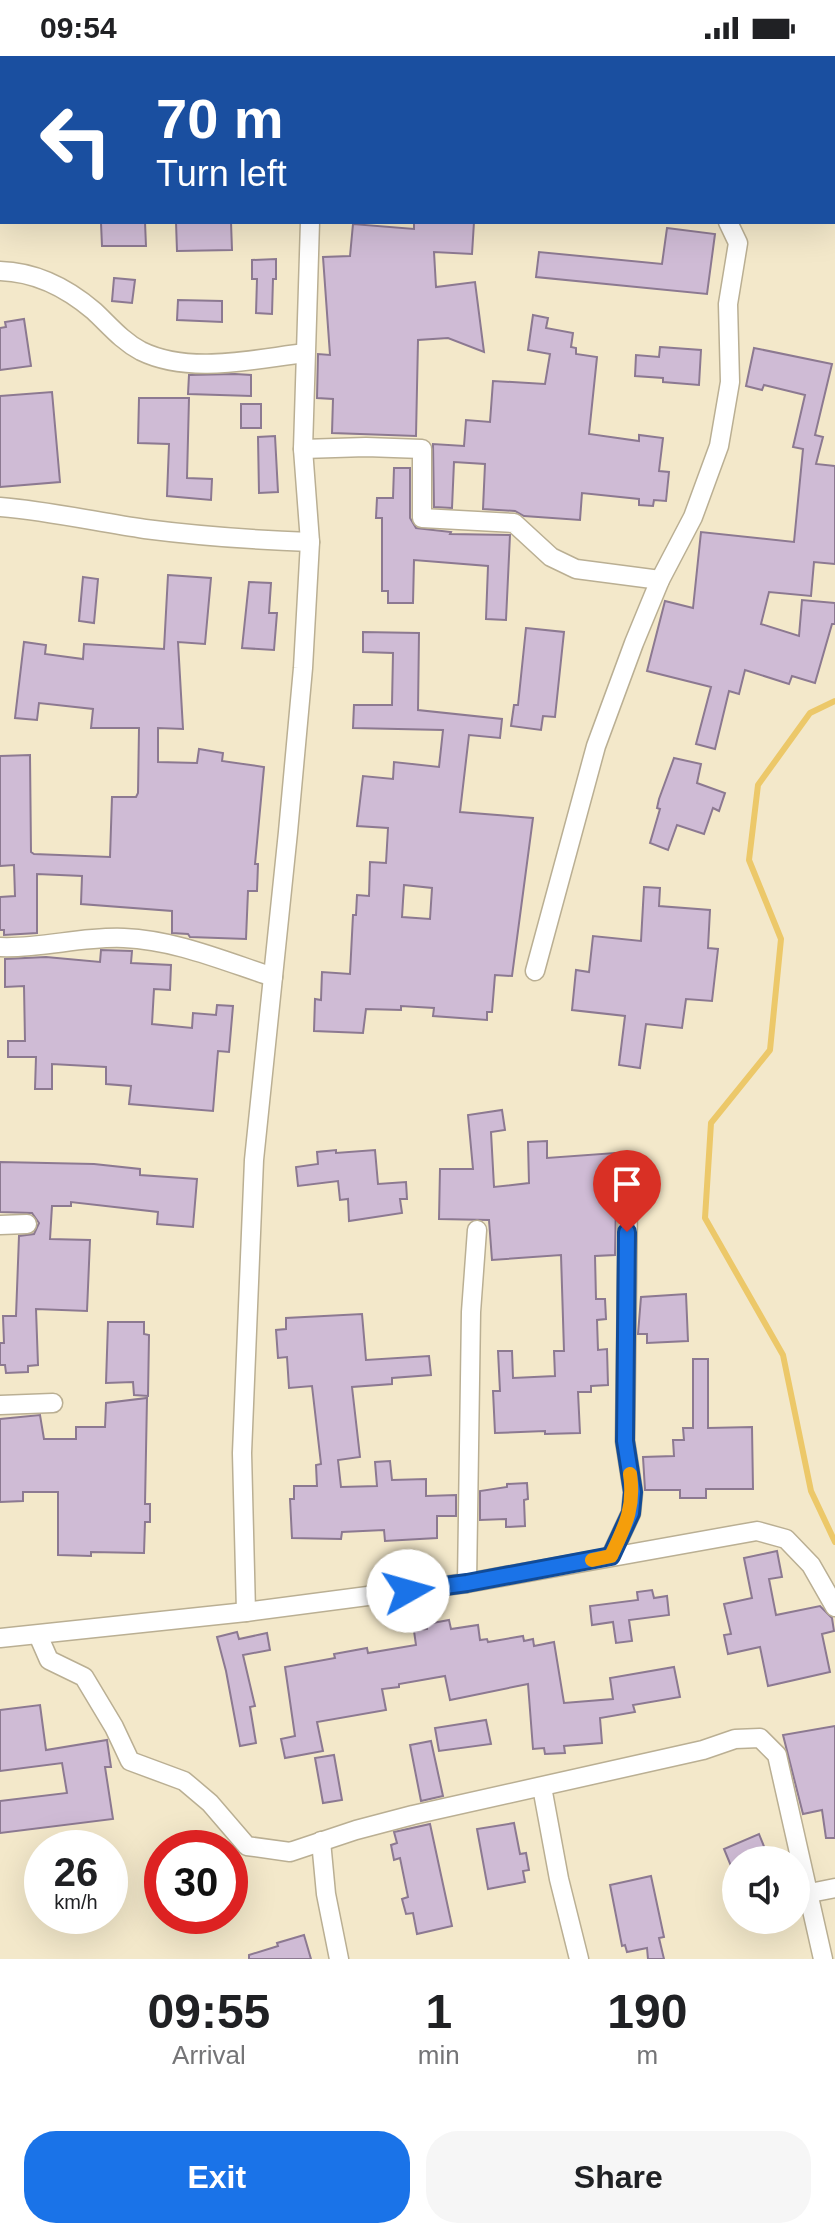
<!DOCTYPE html>
<style>
:root{--surface:#fff;--page:#f6f6f6;--text:#202124;--muted:#757577;--accent:#1a73e8}
body{margin:0;font-family:Helvetica,sans-serif;background:var(--page);color:var(--text);height:100vh;display:flex;flex-direction:column;font-size:30px;white-space:nowrap}
*{box-sizing:border-box;margin:0}
p{font-size:26px;color:var(--muted)}
.icon{flex:none;width:44px;height:44px;fill:none;stroke:currentColor;stroke-width:2;stroke-linecap:round;stroke-linejoin:round}
.map{position:relative;height:1903px;overflow:hidden}
.details{display:flex;flex-direction:column;background:var(--surface);flex:1}
.details>*{flex:none}
.top-card{position:absolute;left:0px;top:0px;width:836px;height:168px;box-shadow:0 8px 32px #0002;background:#1a4fa0;color:#fff;overflow:hidden}
.buttons{position:absolute;left:722px;top:1790px;display:grid;gap:16px}
.buttons a{display:grid;place-items:center;width:88px;height:88px;border-radius:50%;background:var(--surface);box-shadow:0 8px 32px #0002;font-size:40px}
.speed{position:absolute;left:24px;top:1774px;display:flex;gap:16px;font-size:40px;font-weight:700;text-align:center}
.speed>*{display:grid;place-content:center;width:104px;height:104px;border-radius:50%;background:var(--surface);box-shadow:0 8px 32px #0002;line-height:1}
.speed small{font-size:20px;font-weight:400}
.speed .limit{border:12px solid #d22;background:#fff;color:#111}
.pin{position:absolute;display:grid;place-items:center;width:68px;height:68px;color:#fff;margin:-82px -34px;border-radius:50% 50% 50% 0;rotate:-45deg;box-shadow:0 0 8px #0007}
.pin .icon{rotate:45deg}
.me{position:absolute;width:88px;margin:-44px;rotate:83deg;stroke-linejoin:round;filter:drop-shadow(0 0 6px #0008)}
.turn{display:flex;align-items:center;gap:28px;height:168px;padding:0 24px;font-size:36px}
.turn .icon{width:104px;height:104px;stroke-width:2.5}
.turn b{display:block;font-size:56px;line-height:68px}
.eta{display:flex;justify-content:space-evenly;align-items:center;height:136px;text-align:center}
.eta b{font-size:48px;font-weight:600;line-height:56px}
.action{display:flex;gap:16px;margin-top:auto;padding:16px 24px}
.action a{flex:1;height:92px;border-radius:32px;background:var(--accent);color:#fff;font-size:32px;font-weight:600;line-height:92px;text-align:center}
.action a+a{background:var(--page);color:var(--text)}
.status{display:flex;justify-content:space-between;align-items:center;height:56px;padding:0 40px;background:var(--surface);direction:ltr}
.status svg{height:22px;fill:currentColor}
.map>svg:first-child{display:block}
</style>
<div class="status"><b>09:54</b><svg viewBox="0 0 49 12"><path d="M0 12V9h3v3zM5 12V6h3v6zM10 12V3h3v9zM15 12V0h3v12zM26 1h20v11H26zM47 4h2v5h-2z"/></svg></div>
<div class="map">
<svg width="835" height="1903" viewBox="0 0 835 1903">
<rect width="100%" height="100%" fill="#f3e8ca"/>
<g fill="none" stroke-linecap="round" stroke-linejoin="round">
<path stroke="#ecc869" stroke-width="6" d="M835,645L810,657L758,729L749,804L781,883L770,994L711,1067L705,1162L783,1299L811,1435L835,1486"/>
</g>
<g fill="#cfbbd5" stroke="#8c7991" stroke-width="2" fill-rule="evenodd">
<path d="M145,166L146,190H102L101,167Z"/>
<path d="M176,166H231L232,194L177,195Z"/>
<path d="M414,166H474L472,198L434,196L436,231L475,226L484,296L448,282L418,284L416,380L332,377L333,343L317,342L318,298L330,299L323,201L350,200L353,168L414,173Z"/>
<path d="M667,172L715,178L707,238L536,221L539,196L662,208Z"/>
<path d="M276,203V223H273L272,258L256,257L257,223H252V204Z"/>
<path d="M114,222L135,224L132,247L112,245Z"/>
<path d="M178,244L222,245V266L177,264Z"/>
<path d="M533,259L548,262L546,272L573,277L571,291L576,292V298L597,301L589,378L639,385V379L663,382L659,415L669,416L666,445L654,444L653,450L639,449V443L582,437L580,464L524,460L515,455L483,453L485,408L454,406L452,452L434,451L433,388L464,390L466,364L490,366L493,325L545,328L550,298L528,294Z"/>
<path d="M24,263L31,310L0,314V272L6,271L5,266Z"/>
<path d="M660,291L701,294L699,329L663,326V322L635,320L636,299L659,301Z"/>
<path d="M754,292L832,308L815,379L823,381L816,408L835,410V508L814,506L811,540L769,536L761,568L799,580L802,544L835,547V568H832L815,627L792,620L789,628L745,614L739,638L729,635L715,693L696,688L711,631L647,615L665,545L693,552L701,476L794,486L803,393L793,391L805,339L764,329L762,334L746,330Z"/>
<path d="M235,318L251,319V340L188,338L189,319Z"/>
<path d="M52,336L60,426L0,431V340Z"/>
<path d="M139,342H189L187,422L212,423L211,444L167,440L169,388L138,387Z"/>
<rect x="241" y="348" width="20" height="24"/>
<path d="M275,380L278,436L259,437L258,381Z"/>
<path d="M394,412H410V462L416,472L451,476L450,478L510,479L506,564L486,563L488,510L414,504L413,547H388V535H382V462H376L377,442H393Z"/>
<path d="M168,519L211,522L205,588L178,586L183,673L158,672V706L197,707L199,693L223,697L222,705L264,711L255,808H258L257,835H248L246,883L190,881L188,878L172,877V855L81,848L82,820L37,818V877L4,879V874H0V841L15,840L14,809L0,810V700L30,699L31,796L34,798L110,801L112,741H136L138,737L139,672H91L93,653L39,647L37,664L15,662L24,586L46,589L45,598L83,603L84,588L164,593Z"/>
<path d="M83,521L98,523L94,567L79,565Z"/>
<path d="M249,526L271,527L269,557H277L274,594L242,592Z"/>
<path d="M526,572L564,576L555,661L543,660L541,674L511,670L514,649H518Z"/>
<path d="M363,576L419,577L418,654L502,663L500,682L469,679L460,756L533,762L512,920L495,919L492,956H487V964L433,960L434,952L401,950V954L366,953L363,977L314,975L315,943L321,944L322,916L350,918L353,859H356L357,839L369,840L370,806L386,807L388,772L357,770L363,720L393,723L394,706L439,711L443,674L353,672L354,649H392L393,597L363,596ZM404,829L432,832L430,863L402,861Z"/>
<path d="M674,702L701,708L697,727L725,737L719,755L713,752L704,778L677,769L668,794L650,787L660,753L657,752L659,743Z"/>
<path d="M644,831L660,832L659,850L710,854L708,892L718,893L712,945L686,943L682,972L646,968L640,1012L619,1009L625,960L572,954L576,914L589,916L593,880L641,885Z"/>
<path d="M101,894L132,895L131,907L171,909L170,934L154,933L152,968L192,972L193,957L216,959L217,949L233,950L229,996L218,995L213,1055L129,1048L131,1030L106,1028V1011L52,1008V1033H35L36,1001H8V985H25L24,930L5,931V903L46,901L100,906Z"/>
<path d="M502,1054L505,1074L491,1076L494,1131L529,1127L528,1086L547,1085V1102L615,1097L619,1137L616,1144L615,1199L595,1200L596,1243H605L606,1263L597,1264L598,1294L607,1293L608,1329L591,1330V1336H578L580,1377L545,1378V1375L495,1377L493,1335H500L498,1295H512L513,1322L555,1320L554,1295H564L561,1199L492,1204L489,1164L439,1163L440,1113H473L468,1059Z"/>
<path d="M336,1094V1097L375,1094L378,1128L406,1126L407,1143H400L402,1157L349,1165L348,1143L340,1144L338,1125L298,1130L296,1111L318,1108L317,1096Z"/>
<path d="M0,1106L94,1108L140,1113V1119L197,1123L193,1171L157,1168L158,1156L71,1146V1150H52L50,1183L90,1184L87,1255L36,1253L38,1309L28,1310V1316L6,1317L5,1309H0V1287H4L3,1260H16L19,1180L34,1178L39,1167L32,1157L0,1156Z"/>
<path d="M686,1238L688,1285L647,1287V1278H638L641,1241Z"/>
<path d="M362,1258L366,1304L429,1300L431,1319L392,1322V1328L352,1331L360,1401L338,1404L341,1431L377,1430L375,1406L390,1405L392,1424L426,1423V1440L456,1439V1460H437V1482L385,1485L384,1474L342,1476L341,1483L292,1482L290,1443H294V1430H317L316,1409L321,1408L312,1330L289,1332L287,1301L278,1302L276,1274L286,1273V1262Z"/>
<path d="M108,1266H144V1278L149,1279L148,1340L134,1339L133,1326L106,1327Z"/>
<path d="M693,1303H708V1372L752,1371L753,1433H706V1442H680V1434H645L643,1401L674,1400L673,1384H684L683,1372H693Z"/>
<path d="M147,1342L145,1448H150V1466H145L144,1497L91,1496V1500L58,1499V1436H23V1445L0,1446V1363L40,1359L44,1383H76V1371H105L106,1347Z"/>
<path d="M527,1427L528,1443L524,1444L525,1470L506,1471V1463L480,1464V1435L507,1431V1428Z"/>
<path d="M777,1495L782,1521L769,1523L776,1559L820,1550L832,1562L834,1575L822,1578L830,1616L768,1630L760,1591L728,1598L724,1579L731,1578L724,1548L752,1542L744,1502Z"/>
<path d="M652,1534L654,1542L667,1540L669,1559L629,1564L632,1585L616,1587L613,1566L592,1569L590,1550L638,1544L637,1536Z"/>
<path d="M449,1564L451,1573L478,1569L480,1584L487,1583L488,1586L523,1580L524,1585L533,1583L534,1590L554,1586L564,1647L613,1643L610,1622L674,1611L680,1641L633,1649L635,1656L600,1662L602,1687L564,1690L565,1697L545,1698L544,1692L533,1693L528,1628L450,1644L445,1620L399,1628V1631L382,1633L386,1654L317,1666L323,1695L285,1702L281,1683L295,1680L285,1611L335,1602L334,1598L367,1592L368,1597L416,1589L414,1575L427,1573V1568Z"/>
<path d="M237,1576L239,1583L267,1577L270,1594L243,1599L255,1650L250,1651L256,1687L240,1690L226,1615L217,1581Z"/>
<path d="M40,1649L46,1694L107,1684L111,1711H105L113,1763L0,1777V1745L67,1737L62,1707L0,1715V1654Z"/>
<path d="M486,1664L491,1688L439,1695L435,1672Z"/>
<path d="M835,1670V1782H826L822,1754L803,1758L783,1679Z"/>
<path d="M431,1685L443,1740L421,1745L410,1689Z"/>
<path d="M334,1699L342,1744L323,1747L315,1702Z"/>
<path d="M514,1767L520,1798L526,1797L529,1814L523,1815L525,1826L488,1833L477,1773Z"/>
<path d="M430,1768L452,1870L417,1878L413,1857L406,1858L402,1843L408,1841L400,1802L394,1804L391,1789L397,1787L394,1776Z"/>
<path d="M759,1778L767,1798L751,1804H736V1810H731L724,1793Z"/>
<path d="M651,1820L664,1881L659,1882L664,1903H648L647,1892L627,1896L625,1889L622,1890L610,1829Z"/>
<path d="M304,1879L311,1903H249V1899L278,1890L277,1887Z"/>
</g>
<g fill="none" stroke-linecap="round" stroke-linejoin="round">
<defs>
<g id="street">
<path d="M297,0V2"/>
<path d="M0,215C36,216 67,232 94,255C109,269 122,285 141,295C190,319 254,303 305,297"/>
<path d="M303,393L366,391L422,393V462L514,467L551,501L576,513L660,524"/>
<path d="M0,451C49,455 97,466 145,473C200,480 255,484 310,486"/>
<path d="M0,891C41,893 82,880 124,882C175,884 224,905 273,921"/>
<path d="M535,915L596,690L634,587L660,524L693,461L719,390L730,326L728,248L738,187L728,166"/>
<path d="M0,1169L27,1168"/>
<path d="M0,1349L53,1347"/>
<path d="M611,1500L631,1457L633,1436L625,1385L628,1144"/>
<path d="M467,1527L471,1256L477,1174"/>
<path d="M246,1556L242,1397L254,1104L288,776L303,612L310,486L303,393L310,166"/>
<path d="M38,1579L49,1604L84,1621L114,1671L130,1705L184,1725L210,1747L247,1790L290,1796L356,1774L413,1759L703,1694L735,1683L760,1682L777,1699L823,1903"/>
<path d="M0,1582L246,1556L467,1527L757,1475L786,1483L811,1509L835,1551"/>
<path d="M542,1731L559,1823L579,1903"/>
<path d="M321,1785L326,1838L339,1903"/>
<path d="M810,1837L835,1832"/>
</g>
</defs>
<use href="#street" stroke="#baaf93" stroke-width="21"/>
<use href="#street" stroke="#fff" stroke-width="18"/>
</g>
<g fill="none" stroke-linecap="round" stroke-linejoin="round">
<defs>
<path id="route" d="M408,1535L467,1527L611,1500L631,1457L633,1436L625,1385L627,1176"/>
</defs>
<use href="#route" stroke="#114b97" stroke-width="20"/>
<use href="#route" stroke="#1a73e8" stroke-width="14"/>
<path stroke="#f59e0b" stroke-width="14" d="M592,1504L611,1500C625,1470 635,1452 630,1418"/>
</g>
</svg>
<div class="buttons">
<a><svg class="icon" aria-label="sound" viewBox="0 0 24 24"><path d="M4 9h4l5-4v14l-5-4H4zM17 9q2 3 0 6"/></svg></a>
</div>
<div class="speed"><div>26<small>km/h</small></div><div class="limit">30</div></div>
<div class="pin" style="left:627px;top:1176px;background:#d93025"><svg class="icon" aria-label="arrive" viewBox="0 0 24 24"><path d="M6 21V4h12l-3 4 3 4H6"/></svg></div>
<svg class="me" style="left:408px;top:1535px" viewBox="-20 -20 40 40"><circle r="19" fill="#fff"/><path d="M0-13L10 11 0 6-10 11z" fill="#1a73e8"/></svg>
<div class="top-card">
<div class="turn"><svg class="icon" aria-label="left" viewBox="0 0 24 24"><path d="M17 20v-9H6M10 6l-5 5 5 5"/></svg><div><b>70 m</b>Turn left</div></div>
</div>
</div>
<section class="details">
<div class="eta">
<div><b>09:55</b><p>Arrival</p></div>
<div><b>1</b><p>min</p></div>
<div><b>190</b><p>m</p></div>
</div>
<div class="action"><a>Exit</a><a>Share</a></div>
</section>
